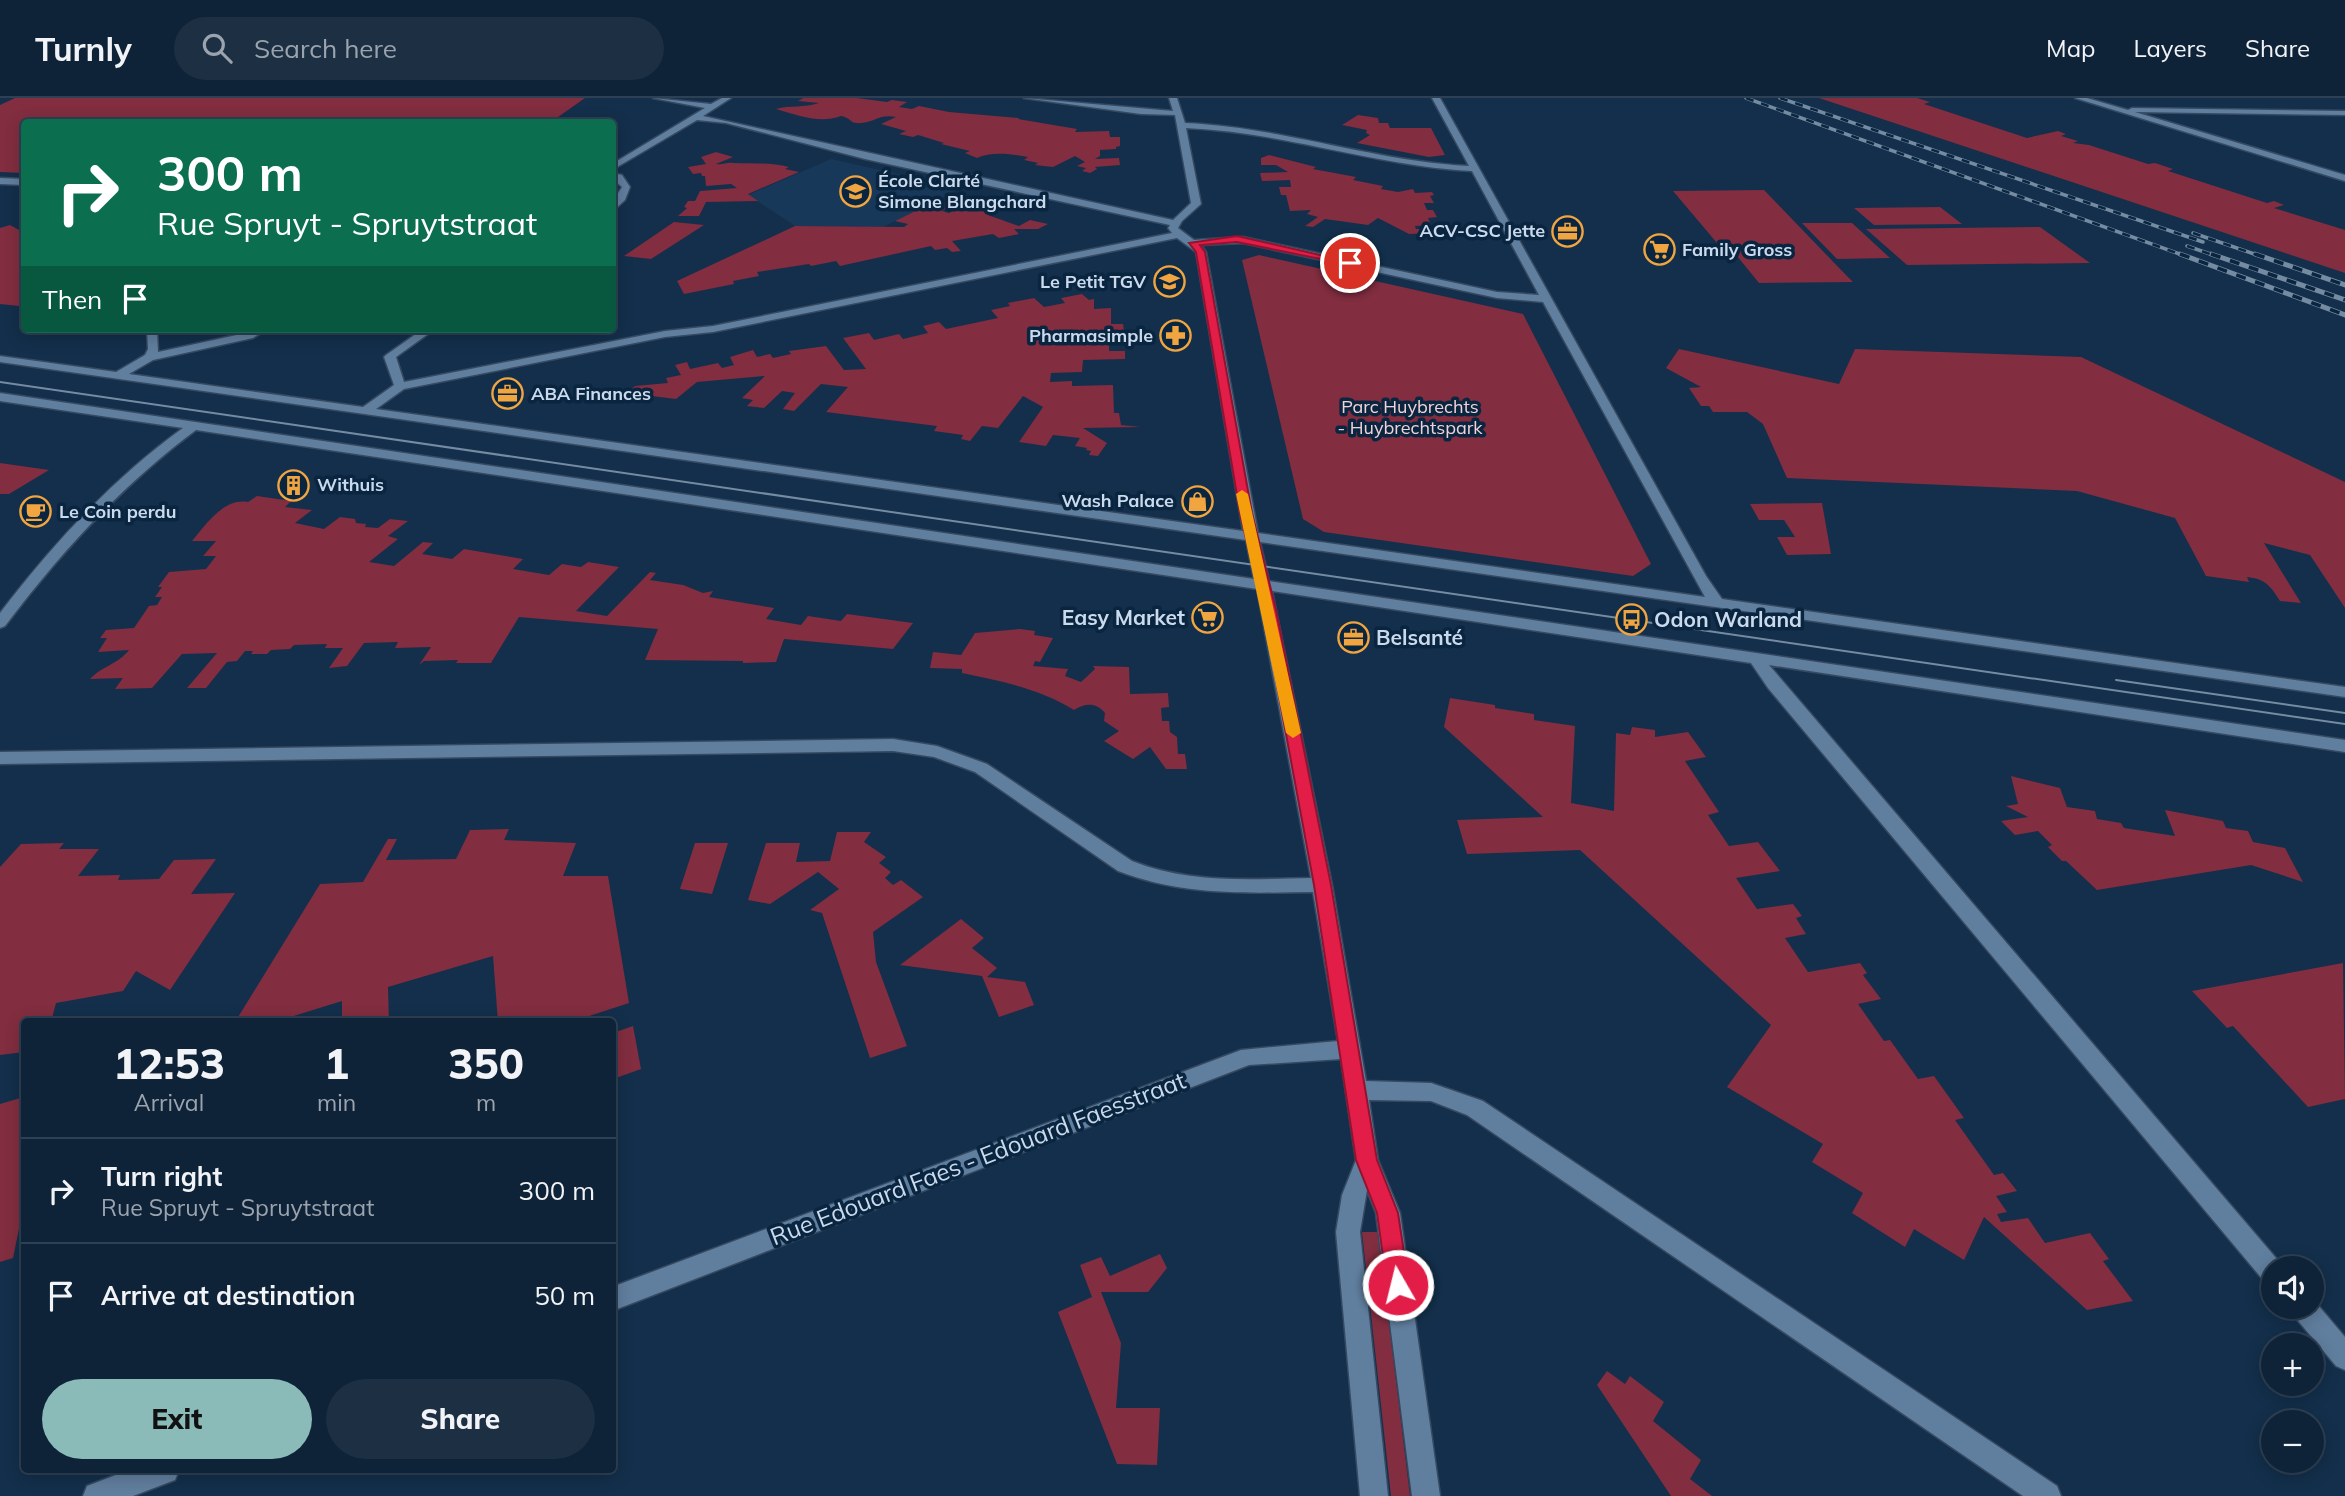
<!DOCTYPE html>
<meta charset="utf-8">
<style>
:root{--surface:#0e2338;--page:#1c2f43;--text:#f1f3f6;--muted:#9ba4ae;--line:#2e4053;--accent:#8bbbb9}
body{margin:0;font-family:Mulish,sans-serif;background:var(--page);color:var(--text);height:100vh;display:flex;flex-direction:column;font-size:26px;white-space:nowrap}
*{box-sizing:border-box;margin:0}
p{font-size:23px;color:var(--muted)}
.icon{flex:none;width:38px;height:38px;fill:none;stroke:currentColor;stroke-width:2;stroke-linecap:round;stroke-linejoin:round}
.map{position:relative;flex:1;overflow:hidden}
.drawer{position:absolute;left:21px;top:920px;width:595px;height:455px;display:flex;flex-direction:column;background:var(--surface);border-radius:7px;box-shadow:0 4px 18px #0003,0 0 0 2px var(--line)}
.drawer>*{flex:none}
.guide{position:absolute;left:21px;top:21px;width:595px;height:214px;border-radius:7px;box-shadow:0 4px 18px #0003,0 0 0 2px var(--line);background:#0b6e4f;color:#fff;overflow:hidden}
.fabs{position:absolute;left:2261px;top:1158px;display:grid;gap:14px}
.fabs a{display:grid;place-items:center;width:63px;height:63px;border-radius:50%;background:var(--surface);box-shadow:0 4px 18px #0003,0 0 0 2px var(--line);font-size:35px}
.pin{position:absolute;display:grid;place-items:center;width:60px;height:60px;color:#fff;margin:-30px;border:4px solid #fff;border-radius:50%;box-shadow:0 2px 7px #0007}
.me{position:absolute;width:77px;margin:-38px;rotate:352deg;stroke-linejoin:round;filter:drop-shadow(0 0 5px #0008)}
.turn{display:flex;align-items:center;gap:24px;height:147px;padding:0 21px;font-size:32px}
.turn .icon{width:91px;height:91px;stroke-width:2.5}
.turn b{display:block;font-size:49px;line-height:60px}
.then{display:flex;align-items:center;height:66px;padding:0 21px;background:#0003;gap:14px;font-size:26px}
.eta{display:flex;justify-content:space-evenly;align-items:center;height:119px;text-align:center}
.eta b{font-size:42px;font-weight:800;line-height:49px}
.button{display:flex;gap:14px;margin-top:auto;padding:14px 21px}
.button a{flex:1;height:80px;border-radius:42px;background:var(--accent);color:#111;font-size:28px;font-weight:800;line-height:80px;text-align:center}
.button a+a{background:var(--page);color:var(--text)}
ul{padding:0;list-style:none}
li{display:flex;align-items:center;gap:21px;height:105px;padding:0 21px;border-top:2px solid var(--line)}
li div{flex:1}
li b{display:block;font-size:26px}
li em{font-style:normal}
header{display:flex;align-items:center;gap:42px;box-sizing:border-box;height:98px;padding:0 35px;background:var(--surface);border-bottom:2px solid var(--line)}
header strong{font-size:33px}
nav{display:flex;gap:38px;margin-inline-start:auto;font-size:24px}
.search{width:490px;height:63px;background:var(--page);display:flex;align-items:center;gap:18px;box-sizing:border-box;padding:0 24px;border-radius:38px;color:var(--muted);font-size:26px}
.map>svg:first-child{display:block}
</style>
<header>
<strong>Turnly</strong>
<div class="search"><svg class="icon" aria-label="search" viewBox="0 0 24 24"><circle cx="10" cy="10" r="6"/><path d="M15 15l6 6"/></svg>Search here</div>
<nav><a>Map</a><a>Layers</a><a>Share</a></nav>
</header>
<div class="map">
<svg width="2345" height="1398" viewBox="0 0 2345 1398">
<rect width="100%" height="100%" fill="#132f4b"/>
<path fill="#183859" d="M831,61L961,90L883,129L795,128L748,97Z"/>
<g fill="#822d40">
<path d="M15,0H585L551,24H24V75L0,74V7Z"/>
<path d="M803,0H857L887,4L892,2L907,4L899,9L912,11L919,8L949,14L1019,20L1018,21L1077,31L1075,34L1109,33L1110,39H1120V48L1116,49V51L1100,52V58L1095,61L1119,60L1120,67L1095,69L1097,71L1090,75L1082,73L1086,70L1077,68L1085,64L1075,58L1053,69L1035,67L1038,65L1024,62L1028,59C1013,56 991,53 977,60L965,55L970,53L941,46L944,45L918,37L913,39L899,36L906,33L881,26L896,19C879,16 877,23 862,25C848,26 854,21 841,18C819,26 797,17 776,11C790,7 804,10 819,5L798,3Z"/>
<path d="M1819,0H1917L1930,4L1924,6L2027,40L2058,33L2066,36L2061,38L2078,43L2073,45L2089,47L2148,66L2155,65L2173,71L2168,73L2267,105L2274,103L2284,107L2274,110L2345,132V175Z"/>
<path d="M1358,17L1378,20L1379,25H1388L1390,30H1431L1445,57L1429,59L1357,45L1370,37L1366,35L1367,32L1342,27Z"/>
<path d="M716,54L733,59L716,66C723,67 727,64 733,65C752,66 771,64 789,69L785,71L799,74L748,96L758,103L706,104L699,118H678L687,110L684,109L688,103H695L700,93L737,90L731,86L706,88L705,78H702L701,75L693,76L688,69L706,66L701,59Z"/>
<path d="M1269,57L1316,69L1313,71L1356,79L1353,82L1383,88L1381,91L1398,94L1413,91L1415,95L1432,94L1434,97L1430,98L1434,105H1424L1427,112H1433L1437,119L1428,120L1431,127L1415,128L1416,131H1428L1430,135L1409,136L1378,120L1368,127L1325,121L1313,129L1305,128L1318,119L1307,116L1311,112L1290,113L1286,97H1281L1279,89H1291L1290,82L1262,83L1260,75L1288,74L1276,67H1261V60Z"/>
<path d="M1764,92L1844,175L1853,184L1759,185L1737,158H1728L1673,93Z"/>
<path d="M936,103L954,106L942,113L949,115L958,110L968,113L973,110L991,115L988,117L1019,128L1030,122L1048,126L1038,131H1014L1019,136L999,140L993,136L952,143L961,153L952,154L947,150L935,152L931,148L840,168L836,163L811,168L809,166L757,174L759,178L733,183L734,186L684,196L677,183L795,128L904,129L908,126L895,123Z"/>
<path d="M1940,109L1962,126L1874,127L1854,110Z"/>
<path d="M674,124L704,127L651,161L624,158Z"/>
<path d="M1802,125H1852L1890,160L1837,161Z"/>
<path d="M10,127L19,132L24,131V206L19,208L0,206V130Z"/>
<path d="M2040,129L2090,165L1907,167L1866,131Z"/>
<path d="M1259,157L1523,216L1651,466L1633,478L1324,434L1303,421L1242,162Z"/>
<path d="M1082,196L1089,202L1094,201V211L1111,210V226H1123L1124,232L1111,233L1112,246L1109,247V253H1125V261L1083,262L1082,274L1051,275L1050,284L1072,283V288L1113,287L1114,315H1119L1121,327L1141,329L1083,330L1107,345L1098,358L1089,357L1091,353L1086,352L1087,350L1075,348L1080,340L1053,337L1046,348L1019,344L1043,309L1023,298L998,330L982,328L970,343L961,341L963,337L934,333L937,328L826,314L848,289L821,286L794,313L783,311L795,295L782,293L764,310L747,308L753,302L742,300L765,278L697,284L676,301L627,295L635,288L668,285L666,280L681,277L675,267L687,264L690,271L718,265L722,270L734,267L730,259L753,252L757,259L770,256L773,260L791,256L789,253L826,248L844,272L866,271L843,240L869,235L874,242L899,236L903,241L928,235L923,228L939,224L946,231L998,220L991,212L1010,208L1008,205L1034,200L1044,209L1065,205L1061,200Z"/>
<path d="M1679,251L1839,286L1855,251L2081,259L2345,384V510L2310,457L2264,445L2301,505L2280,503C2270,487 2265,481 2247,479L2249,484L2206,478L2175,420L2077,393L1787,380L1763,326L1747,314H1713L1709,308H1701L1689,290L1701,289L1666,270Z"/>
<path d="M0,365L49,372L9,396H0Z"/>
<path d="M257,398L291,403L285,409L312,412L295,425L324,431L340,419L355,421L356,425L366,426L365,429L378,430L390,421L408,423L388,438L398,441L369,464L394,468L423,444L433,445L422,456L452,461L464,451L523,461L513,471L549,477L562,466L581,469L588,464L619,469L576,513L607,518L650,474L656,475L650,482L683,487L703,495L713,493L709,499L774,510L766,521L801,527L808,518L841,523L847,516L913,525L893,551L784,541L776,564L743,565V563L645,562L658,531L519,519L491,565H456L458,562L424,563L419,567L431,549L395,550L398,544L364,545L347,568L329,570L343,550H325L327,546L294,547L290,551L271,552L267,556H251L253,553H245L237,563L227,564L206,590H187L217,555L182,556L152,590L115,591L123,580L90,581C102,568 117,567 129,552L98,554L107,540H100L106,532L134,530L149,508L157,507L162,499H155L162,489H158L169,474L206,471L216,458H203L216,443H192C207,425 224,400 248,404Z"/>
<path d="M1822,405L1831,456L1787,457L1777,439H1795L1784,422H1759L1750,406Z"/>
<path d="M1020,531L1035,533L1034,537L1053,540L1040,564L1035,563L1033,568L1068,571L1065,578L1081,584L1095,571L1093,568L1129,569L1130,596L1168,595L1169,609L1161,610L1162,623H1169L1170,634L1177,639L1178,656H1185L1187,671H1166L1150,649L1133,661L1104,643L1119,633L1104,623L1105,615C1096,604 1085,605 1074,612C1040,591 1001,583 962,575V571L930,570L933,554L961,557L975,535Z"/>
<path d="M1450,600L1495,607V610L1534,616V622L1575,628L1571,705L1614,713L1616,635L1630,637L1632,629L1655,632V639L1688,634L1706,659L1685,663L1719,714L1708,717L1729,748L1758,744L1780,773L1736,780L1757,811L1793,806L1802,818L1796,820L1806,836L1785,840L1808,874L1860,865L1867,875L1863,877L1881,901L1858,906L1884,943L1890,942L1918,981L1934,978L1964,1020L1955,1022L1994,1077L2003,1075L2017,1093L1996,1098L2007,1114L1997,1116L2001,1124L2028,1120L2045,1145L2090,1135L2109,1161L2103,1163L2133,1203L2087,1212L1984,1119L1964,1162L1914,1131L1905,1149L1852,1115L1863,1095L1812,1064L1823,1046L1727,989L1771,927L1580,752L1467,756L1457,722L1543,719L1444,629Z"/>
<path d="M2011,678L2060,690L2067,709L2095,713L2097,721L2121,725L2124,730L2175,738L2165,712L2223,723L2226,730L2248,733L2253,744L2285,750L2303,784L2251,767L2097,792L2066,763H2062L2048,749L2052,747L2038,733L2015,737L2001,723L2028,719L2006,708L2018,706Z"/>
<path d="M509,731L504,742L576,745L563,778H608L629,905L580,921V924H498L493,858L388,889L389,924H342V903L284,921V924H235L320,786L363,784L388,741H397L386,762L456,761L470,732Z"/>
<path d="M837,734H871L864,744L886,759L879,765L891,774L885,780L893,787L901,782L923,799L873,834L876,864L907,948L870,960L822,815L810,812L839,791L818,774L770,806L748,802L766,745H800L796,764L830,763Z"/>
<path d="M64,745L59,751H99L78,778L120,777L118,782L159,781L174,762L216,761L191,796L235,795L170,892L136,873L123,893L56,905L51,924H24V954L0,957V769L21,746Z"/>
<path d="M695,745H728L712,796L680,791Z"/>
<path d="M961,821L984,840L972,850L997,870L987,879L1025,884L1034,907L999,919L982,878L900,867Z"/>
<path d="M2343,865L2345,1001L2308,1009L2233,928L2227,930L2192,893Z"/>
<path d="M633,928L641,971L613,981V935Z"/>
<path d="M24,999V1106L13,1160L0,1164V1006Z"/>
<path d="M1362,1134H1378L1410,1398H1391Z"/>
<path d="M1160,1156L1167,1170L1148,1194H1101L1121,1245L1116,1310H1160L1157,1367L1117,1366L1058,1214L1092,1199L1080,1167L1101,1159L1110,1178Z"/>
<path d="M1607,1273L1625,1286L1630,1278L1664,1304L1653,1323L1701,1362L1690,1381L1712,1398H1671L1597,1287Z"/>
</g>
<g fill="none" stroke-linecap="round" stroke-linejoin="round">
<defs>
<g id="minor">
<path d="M653,0L711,6L722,0H731L703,18L1173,122L1191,105L1175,17L1141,16L1024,0L1173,13L1169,0H1177L1185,25C1282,29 1373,63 1469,68L1432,0H1440L1706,478L1722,501L2345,589V599L1260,444L1269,483L2345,642V654L1769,567L2282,1167L2283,1171H2273V1187L2264,1183L1768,590L1751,565L1272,493L1332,787L1366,983L1431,985L1483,1003L2057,1388L2061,1398H2023L1467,1017L1431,1003L1369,1002L1378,1062L1400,1115L1440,1398H1412L1376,1115L1367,1092L1360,1134L1388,1398H1360L1336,1134L1342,1097L1356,1062L1341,961L1249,967L612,1213V1189L1241,952L1338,943L1313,794C1246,795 1183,798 1118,773L975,674L934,659L893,653L0,666V654L893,641L937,648L987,666L1132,763C1190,786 1250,781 1311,780L1257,491L196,332C122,387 61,454 5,528L0,530V515C53,446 112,381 183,330L0,303V295L1254,481L1246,442L0,264V258L116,274L145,257L148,251L147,231H157L158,254L246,235L254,231H267L253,240L153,262L129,276L363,309L394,287L384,259L386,257L423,231H435L396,259L404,284L665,233L713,228L1172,135L1168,130L1170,127L865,61L726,25L697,22L612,72V66L705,10ZM1186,30C1283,34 1375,68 1472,73L1539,197L1497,194L1243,139L1194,142L1178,130L1182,123L1201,106ZM1177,140L1196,154L1243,433L376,311L404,291L665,239L713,234ZM1243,145L1497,200L1543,204L1705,499L1258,435L1206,154L1201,147Z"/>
<path d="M2075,0H2087L2128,12L2132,10L2345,13V17L2135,14L2345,77V83Z"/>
<path d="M612,75L622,77L630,89L625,102L612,114V105L622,89L612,80Z"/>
<path d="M0,80L24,81V87L0,86Z"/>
<path d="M2312,1200L2345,1239V1272L2336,1268L2294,1218L2291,1209H2312Z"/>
<path d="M129,1372H179L175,1382L133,1398H83L87,1388Z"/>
</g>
</defs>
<use href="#minor" stroke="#354961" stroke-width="3"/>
<use href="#minor" fill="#607e9e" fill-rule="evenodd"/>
<g stroke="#758ba2" stroke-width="2">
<path d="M0,284L2345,626"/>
<path d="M2116,582L2345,615"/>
</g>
<defs>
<g id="rail-far1">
<path d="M1746,0L2185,158"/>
<path d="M1780,0L2203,144"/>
<path d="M2193,135L2260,158"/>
<path d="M2187,148L2216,158"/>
</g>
<g id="rail">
<path d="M2180,156L2345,217"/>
<path d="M2211,156L2345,202"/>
<path d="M2255,156L2345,187"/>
</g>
</defs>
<use href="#rail-far1" stroke="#758ba2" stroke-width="3.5"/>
<use href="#rail" stroke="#758ba2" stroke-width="5"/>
<use href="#rail-far1" stroke="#092540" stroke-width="2.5" stroke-dasharray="8" stroke-linecap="butt"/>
<use href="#rail" stroke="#092540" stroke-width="3.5" stroke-dasharray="10" stroke-linecap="butt"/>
</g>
<path fill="#e11d48" stroke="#92132f" stroke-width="2" d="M1237,138L1355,165L1350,167L1237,144L1200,147L1205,154L1252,415L1276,512L1331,787L1377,1062L1398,1115L1409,1187L1406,1194L1398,1198L1390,1194L1387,1187L1377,1115L1356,1062L1314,787L1263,512L1240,415L1196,154L1189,145Z"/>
<path fill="#f59e0b" d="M1242,392L1248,396L1301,635L1293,640L1286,635L1236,396Z"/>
<defs>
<symbol id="school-ring" viewBox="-11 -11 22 22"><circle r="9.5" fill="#092540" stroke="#f1a540" stroke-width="1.5"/><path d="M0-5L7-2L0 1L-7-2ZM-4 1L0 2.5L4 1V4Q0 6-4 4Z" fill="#f1a540"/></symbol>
<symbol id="office-ring" viewBox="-11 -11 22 22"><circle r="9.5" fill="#092540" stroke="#f1a540" stroke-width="1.5"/><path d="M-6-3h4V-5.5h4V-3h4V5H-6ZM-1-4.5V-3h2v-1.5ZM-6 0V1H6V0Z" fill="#f1a540"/></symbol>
<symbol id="supermarket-ring" viewBox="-11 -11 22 22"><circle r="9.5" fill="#092540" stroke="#f1a540" stroke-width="1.5"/><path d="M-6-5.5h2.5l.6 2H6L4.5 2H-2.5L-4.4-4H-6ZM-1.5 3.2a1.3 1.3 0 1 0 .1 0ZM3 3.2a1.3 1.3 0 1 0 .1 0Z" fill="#f1a540"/></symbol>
<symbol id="pharmacy-ring" viewBox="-11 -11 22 22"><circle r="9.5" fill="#092540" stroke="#f1a540" stroke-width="1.5"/><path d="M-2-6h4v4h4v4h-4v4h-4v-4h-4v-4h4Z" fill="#f1a540"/></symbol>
<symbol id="building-ring" viewBox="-11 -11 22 22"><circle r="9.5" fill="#092540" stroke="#f1a540" stroke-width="1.5"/><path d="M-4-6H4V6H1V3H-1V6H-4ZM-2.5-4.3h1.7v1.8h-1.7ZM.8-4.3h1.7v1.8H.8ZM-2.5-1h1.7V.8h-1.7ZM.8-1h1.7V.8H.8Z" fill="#f1a540"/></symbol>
<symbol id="shop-ring" viewBox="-11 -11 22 22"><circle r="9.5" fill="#092540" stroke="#f1a540" stroke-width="1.5"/><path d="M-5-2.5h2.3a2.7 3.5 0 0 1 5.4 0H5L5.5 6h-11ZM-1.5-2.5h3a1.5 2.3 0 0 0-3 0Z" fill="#f1a540"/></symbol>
<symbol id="cafe-ring" viewBox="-11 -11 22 22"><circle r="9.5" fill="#092540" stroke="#f1a540" stroke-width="1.5"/><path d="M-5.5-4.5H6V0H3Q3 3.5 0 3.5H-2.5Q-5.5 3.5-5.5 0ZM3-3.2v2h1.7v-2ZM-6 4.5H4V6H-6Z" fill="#f1a540"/></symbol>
<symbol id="bus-ring" viewBox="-11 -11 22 22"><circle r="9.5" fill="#092540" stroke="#f1a540" stroke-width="1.5"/><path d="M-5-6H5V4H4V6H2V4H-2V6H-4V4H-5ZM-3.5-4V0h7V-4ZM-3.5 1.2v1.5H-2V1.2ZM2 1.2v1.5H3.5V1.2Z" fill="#f1a540"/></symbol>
</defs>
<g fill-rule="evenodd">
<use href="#school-ring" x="838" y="76" width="35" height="35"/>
<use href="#office-ring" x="1550" y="116" width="35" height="35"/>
<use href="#supermarket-ring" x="1642" y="134" width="35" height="35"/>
<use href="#school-ring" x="1152" y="166" width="35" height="35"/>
<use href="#pharmacy-ring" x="1158" y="220" width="35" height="35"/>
<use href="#office-ring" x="490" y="278" width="35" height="35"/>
<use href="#building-ring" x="276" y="370" width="35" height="35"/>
<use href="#shop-ring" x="1180" y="386" width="35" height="35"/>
<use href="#cafe-ring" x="18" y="396" width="35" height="35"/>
<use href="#supermarket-ring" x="1190" y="502" width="35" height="35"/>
<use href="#bus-ring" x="1614" y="504" width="35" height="35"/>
<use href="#office-ring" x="1336" y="522" width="35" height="35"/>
</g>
<g text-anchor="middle" stroke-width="7" stroke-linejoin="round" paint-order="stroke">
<g font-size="18" font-weight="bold" fill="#cadaec" stroke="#092540" text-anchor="start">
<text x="878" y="89">École Clarté<tspan x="878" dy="21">Simone Blangchard</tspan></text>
<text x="1545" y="139" text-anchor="end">ACV-CSC Jette</text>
<text x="1682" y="158">Family Gross</text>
<text x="1146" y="190" text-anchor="end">Le Petit TGV</text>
<text x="1153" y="244" text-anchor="end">Pharmasimple</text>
<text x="531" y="302">ABA Finances</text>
<text x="317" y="393">Withuis</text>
<text x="1174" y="409" text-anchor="end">Wash Palace</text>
<text x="59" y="420">Le Coin perdu</text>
</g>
<g font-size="18" fill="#f1d3d6" stroke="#092540">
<text x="1410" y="315">Parc Huybrechts<tspan x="1410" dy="21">- Huybrechtspark</tspan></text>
</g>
<g font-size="21" font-weight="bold" fill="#cadaec" stroke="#092540" text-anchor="start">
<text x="1185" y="527" text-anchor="end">Easy Market</text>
<text x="1654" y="529">Odon Warland</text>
<text x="1376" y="547">Belsanté</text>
</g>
<g font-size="24" fill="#cadaec" stroke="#092540">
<text transform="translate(978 1061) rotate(-21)" y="8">Rue Edouard Faes - Edouard Faesstraat</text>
</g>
</g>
</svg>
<div class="fabs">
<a><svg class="icon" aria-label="sound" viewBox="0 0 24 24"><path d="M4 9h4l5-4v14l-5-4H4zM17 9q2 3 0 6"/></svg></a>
<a>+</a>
<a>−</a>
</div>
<div class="pin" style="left:1350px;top:165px;background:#d93025"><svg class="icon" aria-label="arrive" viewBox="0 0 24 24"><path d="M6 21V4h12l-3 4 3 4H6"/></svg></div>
<svg class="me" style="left:1398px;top:1187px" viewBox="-20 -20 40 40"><circle r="17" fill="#e11d48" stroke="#fff" stroke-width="3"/><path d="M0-11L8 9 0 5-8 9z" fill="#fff"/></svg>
<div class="guide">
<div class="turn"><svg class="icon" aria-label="right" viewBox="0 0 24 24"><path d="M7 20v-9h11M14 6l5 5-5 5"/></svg><div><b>300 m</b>Rue Spruyt - Spruytstraat</div></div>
<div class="then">Then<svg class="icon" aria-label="arrive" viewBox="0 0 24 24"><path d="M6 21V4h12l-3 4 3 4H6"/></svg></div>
</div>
<section class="drawer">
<div class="eta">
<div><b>12:53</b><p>Arrival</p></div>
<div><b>1</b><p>min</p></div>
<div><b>350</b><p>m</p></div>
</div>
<ul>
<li><svg class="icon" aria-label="right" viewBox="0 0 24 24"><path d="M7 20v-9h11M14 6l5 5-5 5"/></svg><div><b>Turn right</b><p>Rue Spruyt - Spruytstraat</p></div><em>300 m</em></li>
<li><svg class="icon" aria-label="arrive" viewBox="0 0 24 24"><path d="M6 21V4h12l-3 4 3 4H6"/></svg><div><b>Arrive at destination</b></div><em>50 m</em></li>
</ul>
<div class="button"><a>Exit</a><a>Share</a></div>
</section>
</div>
